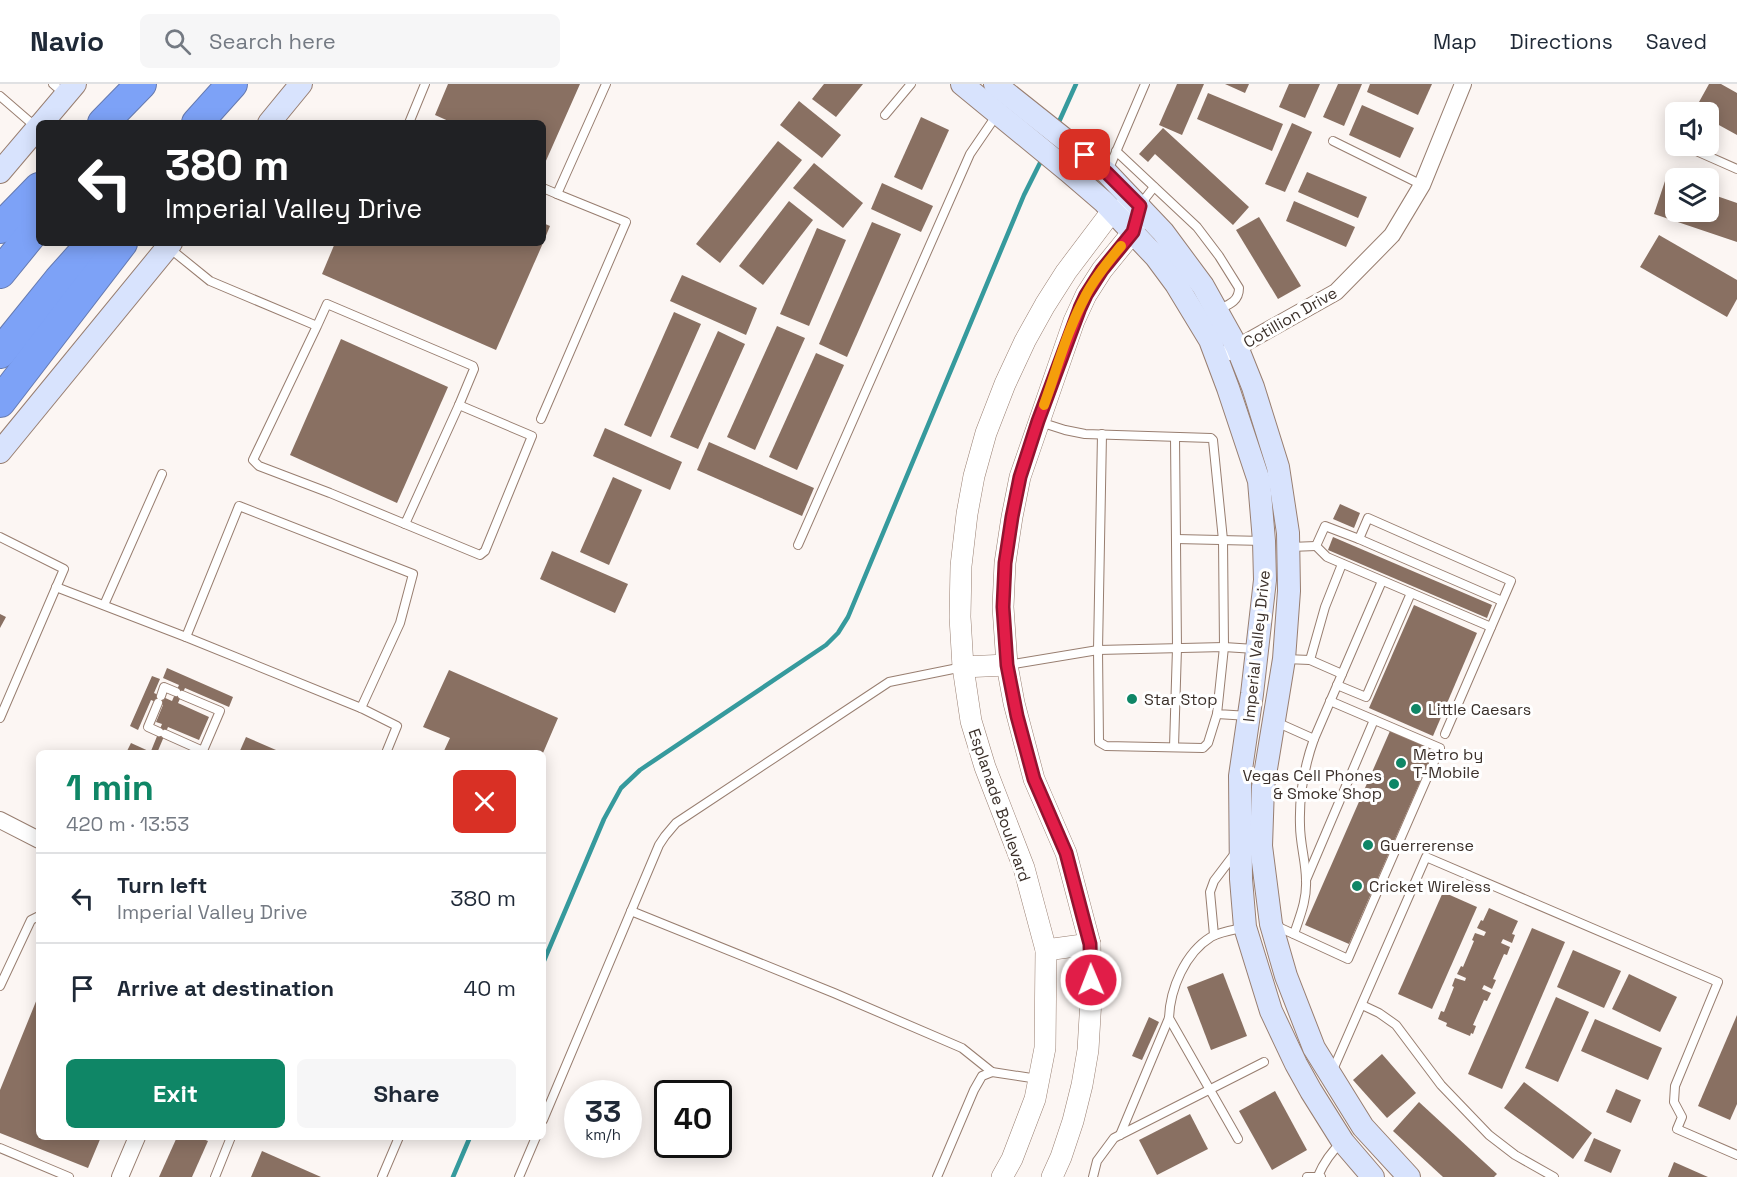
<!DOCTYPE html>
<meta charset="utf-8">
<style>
:root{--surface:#fff;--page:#f6f6f7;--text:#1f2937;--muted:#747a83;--line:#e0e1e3;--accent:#0f8666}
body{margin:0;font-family:"Space Grotesk",sans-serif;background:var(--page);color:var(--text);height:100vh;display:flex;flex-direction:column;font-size:22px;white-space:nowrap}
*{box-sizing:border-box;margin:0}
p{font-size:20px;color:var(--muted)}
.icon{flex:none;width:33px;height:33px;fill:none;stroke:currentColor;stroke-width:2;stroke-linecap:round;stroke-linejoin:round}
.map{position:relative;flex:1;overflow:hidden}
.drawer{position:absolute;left:36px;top:666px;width:510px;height:390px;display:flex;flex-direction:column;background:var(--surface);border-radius:9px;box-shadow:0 3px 15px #0003}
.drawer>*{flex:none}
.guide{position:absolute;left:36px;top:36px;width:510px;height:126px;border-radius:9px;box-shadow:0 3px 15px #0003;background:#202124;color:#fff;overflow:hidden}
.fabs{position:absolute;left:1665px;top:18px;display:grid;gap:12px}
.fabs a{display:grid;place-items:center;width:54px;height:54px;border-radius:9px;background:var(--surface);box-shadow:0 3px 15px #0003;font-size:30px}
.speed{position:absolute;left:564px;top:996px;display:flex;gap:12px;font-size:30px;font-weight:700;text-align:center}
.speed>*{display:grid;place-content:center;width:78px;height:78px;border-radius:50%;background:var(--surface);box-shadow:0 3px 15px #0003;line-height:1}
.speed small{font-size:15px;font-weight:400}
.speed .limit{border:3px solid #111;border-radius:9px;background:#fff;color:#111}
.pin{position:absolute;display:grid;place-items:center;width:51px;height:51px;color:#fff;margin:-26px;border-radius:12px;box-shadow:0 3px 9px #0006}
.me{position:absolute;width:66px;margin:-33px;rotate:359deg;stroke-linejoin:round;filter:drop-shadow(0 0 4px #0008)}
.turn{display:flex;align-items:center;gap:21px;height:126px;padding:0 30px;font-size:27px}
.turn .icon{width:78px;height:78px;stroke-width:2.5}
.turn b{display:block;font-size:42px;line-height:51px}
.round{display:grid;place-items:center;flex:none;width:63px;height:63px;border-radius:9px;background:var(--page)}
.head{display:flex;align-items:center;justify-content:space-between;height:102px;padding:0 30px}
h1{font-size:36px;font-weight:700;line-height:45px;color:var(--accent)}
.button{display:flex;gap:12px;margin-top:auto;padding:12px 30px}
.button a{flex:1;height:69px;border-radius:9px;background:var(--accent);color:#fff;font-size:24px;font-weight:700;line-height:69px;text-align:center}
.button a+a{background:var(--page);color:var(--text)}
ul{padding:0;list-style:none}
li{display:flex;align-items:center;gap:18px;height:90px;padding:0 30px;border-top:2px solid var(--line)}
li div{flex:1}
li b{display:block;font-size:22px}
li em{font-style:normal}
header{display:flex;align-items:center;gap:36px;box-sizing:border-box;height:84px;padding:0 30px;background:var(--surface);border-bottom:2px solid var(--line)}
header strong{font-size:28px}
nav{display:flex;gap:33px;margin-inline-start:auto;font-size:21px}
.search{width:420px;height:54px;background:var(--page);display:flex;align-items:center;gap:15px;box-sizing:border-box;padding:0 21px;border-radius:9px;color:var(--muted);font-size:22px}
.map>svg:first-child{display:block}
</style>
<header>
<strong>Navio</strong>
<div class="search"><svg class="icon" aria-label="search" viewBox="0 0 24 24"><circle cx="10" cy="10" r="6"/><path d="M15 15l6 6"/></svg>Search here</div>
<nav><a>Map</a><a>Directions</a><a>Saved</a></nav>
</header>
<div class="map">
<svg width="1737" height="1093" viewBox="0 0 1737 1093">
<rect width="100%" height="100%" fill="#fcf6f3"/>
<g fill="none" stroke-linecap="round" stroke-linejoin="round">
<g stroke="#369a9d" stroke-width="4.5">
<path d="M1058,40L1076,0"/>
<path d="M543,879L604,735L621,704L640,686L826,561L838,549L848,533L1024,111L1042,75"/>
<path d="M453,1093L470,1053"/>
</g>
</g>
<g fill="#897062">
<path d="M448,0H580L545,79L543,78V39H453L435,31Z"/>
<path d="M824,0H863L836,33L812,15Z"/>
<path d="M1177,0H1204L1182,51L1159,41Z"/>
<path d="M1225,0H1249L1245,9Z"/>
<path d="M1289,0H1320L1305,34L1279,23Z"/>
<path d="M1338,0H1362L1344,42L1323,33Z"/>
<path d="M1370,0H1432L1418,31L1367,8Z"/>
<path d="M1709,0H1721L1737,9V51L1708,35V28H1697L1694,27Z"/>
<path d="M1208,9L1283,40L1272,67L1197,35Z"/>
<path d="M799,17L841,51L822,74L780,41Z"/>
<path d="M1362,21L1414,44L1400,74L1349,51Z"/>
<path d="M921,33L949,46L922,106L894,93Z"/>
<path d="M1292,39L1312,48L1285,108L1265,100Z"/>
<path d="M1163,44L1249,123L1233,141L1155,70L1148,78L1139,70Z"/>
<path d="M778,57L802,76L720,179L696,160Z"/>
<path d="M814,79L863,119L843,144L793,104Z"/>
<path d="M1307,88L1367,113L1358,134L1298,108Z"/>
<path d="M1666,94L1676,98V128H1708V109L1737,119V158L1654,130Z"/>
<path d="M882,99L933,122L921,148L871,125Z"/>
<path d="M789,117L813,136L763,201L739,182Z"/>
<path d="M1294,117L1355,143L1346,163L1286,137Z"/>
<path d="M1259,133L1301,202L1278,215L1236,146Z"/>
<path d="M872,138L901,150L847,273L819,260Z"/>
<path d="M543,139L550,142L543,159Z"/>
<path d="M817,144L846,156L809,242L780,230Z"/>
<path d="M1659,151L1737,196V215L1727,233L1640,183Z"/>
<path d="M335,159H543L496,266L322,190Z"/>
<path d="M682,191L757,224L746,251L670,217Z"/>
<path d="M674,228L701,240L651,353L624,341Z"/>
<path d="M777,242L805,254L755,366L727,353Z"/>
<path d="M718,247L745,260L698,365L670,353Z"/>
<path d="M341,255L448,303L397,419L290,371Z"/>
<path d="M816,269L844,281L797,386L769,373Z"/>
<path d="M605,344L682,378L670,406L593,372Z"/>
<path d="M709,358L814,404L802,432L697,386Z"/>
<path d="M613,393L642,406L609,481L580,468Z"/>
<path d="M1340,420L1360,429L1354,444L1333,435Z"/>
<path d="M1333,453L1492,521L1487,534L1328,466Z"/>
<path d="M552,467L628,500L615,529L540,495Z"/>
<path d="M1414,521L1477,549L1433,652L1369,624Z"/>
<path d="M0,530L6,533L0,544Z"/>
<path d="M167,584L233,613L229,623L185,604L178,619L209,633L199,656L168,643L157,669H155L151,667L162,640L156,638L163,621L151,616L138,646L130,642L152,592L160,595L154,609L172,617L179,601L163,594Z"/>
<path d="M449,586L558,634L543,669H443L450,654L423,643Z"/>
<path d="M1390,647L1434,666L1349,860L1305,841Z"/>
<path d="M246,653L283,669H239Z"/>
<path d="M131,659L153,669H126Z"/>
<path d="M1443,808L1477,823L1432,925L1398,910Z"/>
<path d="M1489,824L1518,837L1512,850L1515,851L1512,859L1503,855L1501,859L1510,863L1507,871L1504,870L1493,895L1496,896L1492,905L1484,901L1482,905L1491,909L1487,917L1484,916L1473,941L1476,942L1473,950L1471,949L1470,952L1446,942L1447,939L1438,935L1441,927L1444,928L1454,903L1452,902L1455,894L1465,897L1466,894L1457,890L1461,882L1463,883L1474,857L1472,856L1475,849L1484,852L1486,848L1477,844L1481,836L1483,837Z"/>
<path d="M1532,844L1565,858L1502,1005L1468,990Z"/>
<path d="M1573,866L1621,887L1604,924L1557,903Z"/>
<path d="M1223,889L1247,952L1211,966L1187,903Z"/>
<path d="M1629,890L1677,913L1660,948L1612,925Z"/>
<path d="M39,910V1053H101L88,1084L0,1049V1006Z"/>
<path d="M1556,913L1589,928L1558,998L1525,984Z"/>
<path d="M1737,931V1020L1730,1036L1698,1022Z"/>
<path d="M1149,933L1159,938L1142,976L1132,972Z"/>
<path d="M1595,935L1662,964L1648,996L1581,967Z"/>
<path d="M1382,970L1416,1009L1387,1034L1353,996Z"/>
<path d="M1524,998L1592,1049L1573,1075L1504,1024Z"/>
<path d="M1616,1005L1641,1016L1631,1039L1606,1028Z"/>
<path d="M1275,1007L1307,1066L1272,1086L1239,1027Z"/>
<path d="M1419,1018L1497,1090L1494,1093H1443L1393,1047Z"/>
<path d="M1190,1030L1208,1065L1157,1091L1139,1056Z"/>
<path d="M177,1053H198L208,1057L192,1093H159Z"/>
<path d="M1594,1054L1621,1066L1611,1089L1584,1077Z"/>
<path d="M262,1067L321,1093H251Z"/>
<path d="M1674,1078L1708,1093H1668Z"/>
</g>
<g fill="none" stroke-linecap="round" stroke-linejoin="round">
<defs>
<g id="service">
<path d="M53,0L66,11"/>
<path d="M0,12L37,44"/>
<path d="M885,31L911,0"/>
<path d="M409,39L425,0"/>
<path d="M1333,57L1422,101"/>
<path d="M1685,62L1737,85"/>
<path d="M1116,67L1197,143L1219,172L1239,204C1239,218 1228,221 1217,226"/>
<path d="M1107,89L1145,0"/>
<path d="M543,104L557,110L606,0"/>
<path d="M1140,121L1154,103"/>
<path d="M168,163L210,197L317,242L253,376L259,382L330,409L405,440L459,321L474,285L473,282L327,220L317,242"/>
<path d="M541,335L626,138L557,110"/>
<path d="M1040,338L1065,346L1085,350L1211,354L1213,356L1223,456L1224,563L1217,630L1249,632"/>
<path d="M1102,350L1098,566L1099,658L1106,662L1203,664L1208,659L1217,630"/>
<path d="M405,440L480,471L485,467L532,352L459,321"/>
<path d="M0,453L64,485L0,634"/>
<path d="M1176,455L1264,457"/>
<path d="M1359,455L1368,434L1511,497L1445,650"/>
<path d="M798,461L970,70L998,29"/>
<path d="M1290,463L1316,462"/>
<path d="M56,503L186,553L361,624L397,642L386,669"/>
<path d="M104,521L162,390"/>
<path d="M1491,543L1327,473L1316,462L1325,442L1359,455L1502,517"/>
<path d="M186,553L239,422L413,490L400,539L361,624"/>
<path d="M1285,575L1310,576L1342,590"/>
<path d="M1310,576L1325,523L1342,480"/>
<path d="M1008,581L1098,566L1224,563L1255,565"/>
<path d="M1337,601L1366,613L1411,509"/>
<path d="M182,611L220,627L202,669"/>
<path d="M161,612L164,603L176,608"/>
<path d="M158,619L148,643L159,648"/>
<path d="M1276,638L1314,655"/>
<path d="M165,650L203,667"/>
<path d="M1174,663L1177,564L1175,353"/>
<path d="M1306,796L1374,636"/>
<path d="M631,827L834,909L962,964L992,988L1038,995"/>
<path d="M1274,841L1348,875L1440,664L1330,617"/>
<path d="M1294,850C1300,832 1307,816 1306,796C1306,778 1300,760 1300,741C1299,711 1304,683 1314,655L1382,497"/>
<path d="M1214,851L1210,808L1214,797L1236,768"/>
<path d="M0,902L31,836L39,832"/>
<path d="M1362,921L1379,929L1396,941L1441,1001L1489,1051L1515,1071L1554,1093"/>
<path d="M1169,934L1238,1055"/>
<path d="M1332,988L1426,773L1718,898L1675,1002L1674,1018L1682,1033L1677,1045L1737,1071"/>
<path d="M543,1036L659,761L665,752L676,739L889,598L963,583"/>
<path d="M1120,1051L1169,934C1170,905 1185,869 1211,853C1220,848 1232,846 1242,844"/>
<path d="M0,1064L69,1093"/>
<path d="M1318,1092C1324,1078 1330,1069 1341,1059"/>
<path d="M215,1093L231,1053"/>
<path d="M382,1093L399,1053"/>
<path d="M519,1093L536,1053"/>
<path d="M937,1093L974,1006L982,992L992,988"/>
<path d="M1093,1093L1097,1077L1114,1054L1264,978"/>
<path d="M1307,1093H1321"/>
</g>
<g id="minor">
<path d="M1229,268L1336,208L1392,151L1422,101L1463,0"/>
<path d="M0,736L39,756"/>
<path d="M120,1093L137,1053"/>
</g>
<g id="tertiary">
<path d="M963,583L1007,581"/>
<path d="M1046,866L1090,860"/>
<path d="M1002,1093L1012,1075L1035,1015L1045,964L1046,866L1024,784L985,683L971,637L963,583L960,533L961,482L967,430L974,392L986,349L1005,300L1025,257L1045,221L1066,188L1112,127L1140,122L1133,148L1102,186L1086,211L1074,237L1020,393L1012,433L1005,479L1003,523L1007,581L1014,619L1034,695L1066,769L1090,860L1091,915L1088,966L1082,1001L1073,1037L1061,1073L1052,1093"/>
</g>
<g id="secondary">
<path d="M962,0L1068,87L1104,118L1156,173L1176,200L1210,256L1228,304L1259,397L1264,457L1265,496L1252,610L1240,692L1241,795L1245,843L1271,927L1296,980L1311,1007L1343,1058L1373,1093"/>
<path d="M995,0L1107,89L1163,148L1203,202L1237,263L1253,303L1278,383L1288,449L1289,507L1284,575L1263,703L1261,762L1271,840L1286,892L1314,964L1363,1043L1409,1093"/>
<path d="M42,39L75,0"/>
<path d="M269,39L301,0"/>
<path d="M0,88L39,42"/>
<path d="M0,368L171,159"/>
</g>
<g id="motorway">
<path d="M103,39L141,0"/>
<path d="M197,39L232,0"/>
<path d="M0,144L39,104"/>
<path d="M0,189L39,141"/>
<path d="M0,269L59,196L92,159"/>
<path d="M0,318L122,159"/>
</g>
</defs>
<use href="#service" stroke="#987e70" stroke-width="10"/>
<use href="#minor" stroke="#987e70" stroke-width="18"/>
<use href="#tertiary" stroke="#987e70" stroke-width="22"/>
<use href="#secondary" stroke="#987e70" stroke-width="24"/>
<use href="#motorway" stroke="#667aaf" stroke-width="32"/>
<use href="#service" stroke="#fff" stroke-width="8"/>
<use href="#minor" stroke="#fff" stroke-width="16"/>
<use href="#tertiary" stroke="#fff" stroke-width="21"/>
<use href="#secondary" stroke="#d8e3fd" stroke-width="22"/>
<use href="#motorway" stroke="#7da2f7" stroke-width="30"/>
</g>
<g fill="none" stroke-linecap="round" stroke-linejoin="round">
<defs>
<path id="route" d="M1085,71L1107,89L1140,122L1133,148L1102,186L1086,211L1080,224L1038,337L1020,393L1012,433L1005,479L1003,523L1007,581L1017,632L1034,695L1066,769L1090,860L1091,896"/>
</defs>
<use href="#route" stroke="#92132f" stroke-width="15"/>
<use href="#route" stroke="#e11d48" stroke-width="10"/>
<path stroke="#f59e0b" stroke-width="10" d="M1044,321C1057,285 1067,246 1086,211C1095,193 1108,178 1121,162"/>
</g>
<g fill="#0f8666" stroke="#fff" stroke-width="2">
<circle cx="1132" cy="615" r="6"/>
<circle cx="1416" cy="625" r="6"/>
<circle cx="1401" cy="679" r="6"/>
<circle cx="1394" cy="700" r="6"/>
<circle cx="1368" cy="761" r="6"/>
<circle cx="1357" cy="802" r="6"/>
</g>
<g text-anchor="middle" stroke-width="6" stroke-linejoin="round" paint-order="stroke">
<g font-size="16" fill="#3b302a" stroke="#fff">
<text transform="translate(1290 233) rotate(-30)" y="6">Cotillion Drive</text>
<text transform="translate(1256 562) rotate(-84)" y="6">Imperial Valley Drive</text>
<text transform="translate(1000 721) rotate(71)" y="6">Esplanade Boulevard</text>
</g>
<g font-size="16" fill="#3b302a" stroke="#fff" text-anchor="start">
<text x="1144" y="621">Star Stop</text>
<text x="1428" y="631">Little Caesars</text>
<text x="1413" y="676">Metro by<tspan x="1413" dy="18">T-Mobile</tspan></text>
<text x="1382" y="697" text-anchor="end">Vegas Cell Phones<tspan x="1382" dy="18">&amp; Smoke Shop</tspan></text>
<text x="1380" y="767">Guerrerense</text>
<text x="1369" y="808">Cricket Wireless</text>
</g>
</g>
</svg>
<div class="fabs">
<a><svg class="icon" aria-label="sound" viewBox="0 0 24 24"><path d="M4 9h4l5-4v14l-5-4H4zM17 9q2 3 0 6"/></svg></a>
<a><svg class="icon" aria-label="layers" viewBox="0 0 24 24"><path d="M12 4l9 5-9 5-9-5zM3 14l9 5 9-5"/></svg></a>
</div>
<div class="speed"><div>33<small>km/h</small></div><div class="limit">40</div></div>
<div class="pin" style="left:1085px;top:71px;background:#d93025"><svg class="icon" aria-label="arrive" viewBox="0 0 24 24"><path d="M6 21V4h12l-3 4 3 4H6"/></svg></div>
<svg class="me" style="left:1091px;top:896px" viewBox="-20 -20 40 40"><circle r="17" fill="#e11d48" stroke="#fff" stroke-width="3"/><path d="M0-11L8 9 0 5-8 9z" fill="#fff"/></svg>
<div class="guide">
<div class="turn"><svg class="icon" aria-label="left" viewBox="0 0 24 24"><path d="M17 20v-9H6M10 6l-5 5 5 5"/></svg><div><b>380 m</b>Imperial Valley Drive</div></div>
</div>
<section class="drawer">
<div class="head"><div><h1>1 min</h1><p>420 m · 13:53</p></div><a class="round" style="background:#d93025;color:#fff"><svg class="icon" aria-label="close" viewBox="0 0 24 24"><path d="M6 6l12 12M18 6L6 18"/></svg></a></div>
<ul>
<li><svg class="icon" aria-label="left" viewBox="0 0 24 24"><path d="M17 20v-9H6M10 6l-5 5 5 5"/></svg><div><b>Turn left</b><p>Imperial Valley Drive</p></div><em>380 m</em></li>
<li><svg class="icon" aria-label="arrive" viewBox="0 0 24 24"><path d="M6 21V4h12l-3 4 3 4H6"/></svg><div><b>Arrive at destination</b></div><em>40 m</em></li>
</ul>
<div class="button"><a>Exit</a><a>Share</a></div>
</section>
</div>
